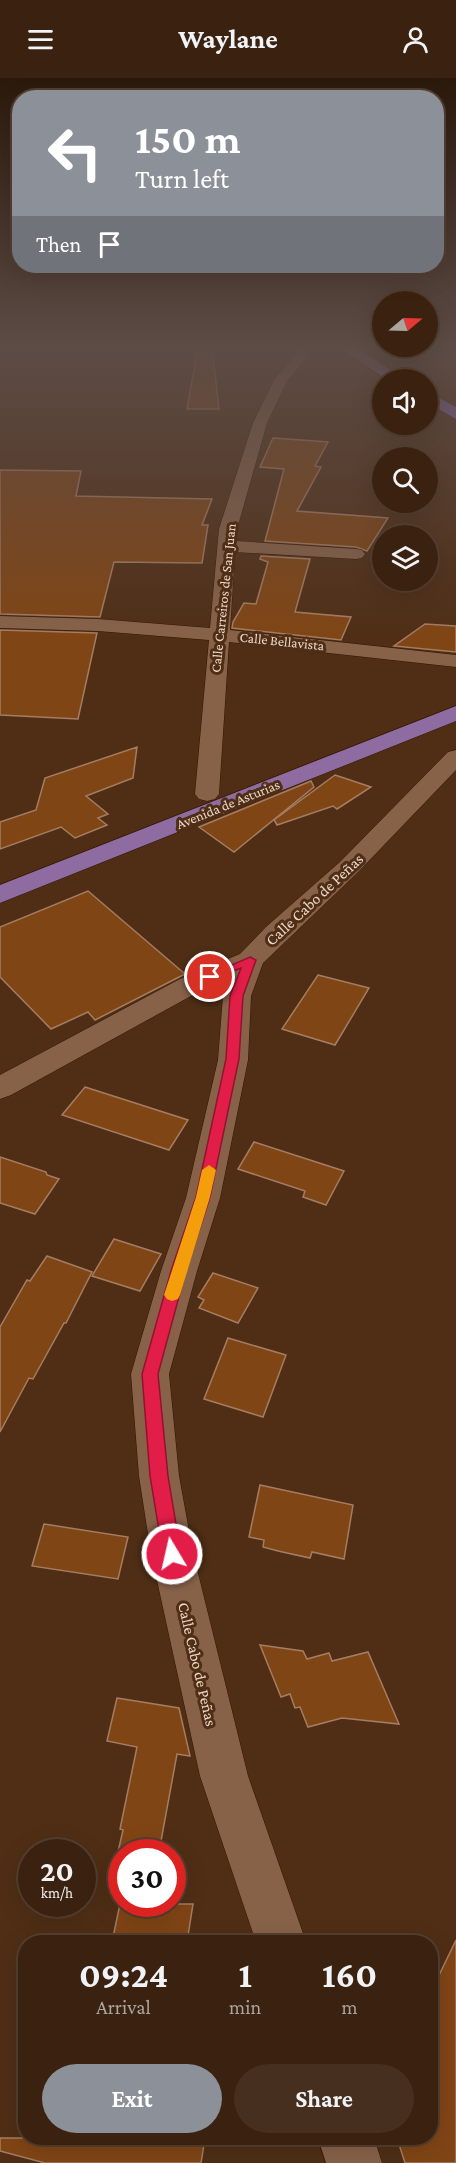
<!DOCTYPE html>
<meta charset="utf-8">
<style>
:root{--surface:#3b2210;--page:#462f1e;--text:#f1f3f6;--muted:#aca49f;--line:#543f30;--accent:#8c9099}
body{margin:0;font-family:"Crimson Pro",serif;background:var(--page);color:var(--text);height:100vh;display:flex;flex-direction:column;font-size:22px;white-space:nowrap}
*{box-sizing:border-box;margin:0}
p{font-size:20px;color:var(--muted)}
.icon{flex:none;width:33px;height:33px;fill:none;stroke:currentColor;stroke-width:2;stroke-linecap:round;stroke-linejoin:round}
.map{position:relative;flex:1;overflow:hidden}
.details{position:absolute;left:18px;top:1857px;width:420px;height:210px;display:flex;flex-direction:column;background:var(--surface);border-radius:24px;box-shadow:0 6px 24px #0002,0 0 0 2px var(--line)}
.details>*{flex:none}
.top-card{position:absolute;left:12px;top:12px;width:432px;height:183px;border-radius:24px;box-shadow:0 6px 24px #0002,0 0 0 2px var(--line);background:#8c9099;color:#fff;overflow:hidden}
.needle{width:39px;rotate:71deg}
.fabs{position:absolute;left:372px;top:213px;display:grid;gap:12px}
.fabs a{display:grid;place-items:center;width:66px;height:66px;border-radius:50%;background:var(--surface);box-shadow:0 6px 24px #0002,0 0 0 2px var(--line);font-size:30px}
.speed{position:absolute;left:18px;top:1761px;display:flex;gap:12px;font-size:30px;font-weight:700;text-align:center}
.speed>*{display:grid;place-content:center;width:78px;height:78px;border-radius:50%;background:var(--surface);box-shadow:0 6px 24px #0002,0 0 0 2px var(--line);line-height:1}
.speed small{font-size:15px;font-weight:400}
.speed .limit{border:9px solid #d22;background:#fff;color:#111}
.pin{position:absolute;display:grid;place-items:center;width:51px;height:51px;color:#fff;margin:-26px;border:3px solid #fff;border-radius:50%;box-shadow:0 2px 6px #0007}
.me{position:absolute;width:66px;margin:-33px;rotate:351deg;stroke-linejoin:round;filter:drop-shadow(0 0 4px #0008)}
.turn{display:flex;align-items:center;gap:21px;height:126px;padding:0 24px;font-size:27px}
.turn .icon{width:78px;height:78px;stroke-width:2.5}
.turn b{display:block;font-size:42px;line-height:51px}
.then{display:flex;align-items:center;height:57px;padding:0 24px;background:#0003;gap:12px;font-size:22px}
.eta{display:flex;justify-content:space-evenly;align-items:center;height:102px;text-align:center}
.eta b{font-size:36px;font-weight:700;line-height:42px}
.cta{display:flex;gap:12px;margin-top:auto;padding:12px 24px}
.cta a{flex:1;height:69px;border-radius:36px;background:var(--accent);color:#fff;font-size:24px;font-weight:700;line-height:69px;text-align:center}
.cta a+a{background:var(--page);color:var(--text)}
header{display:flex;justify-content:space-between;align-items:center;height:78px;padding:0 24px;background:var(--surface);font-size:27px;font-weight:700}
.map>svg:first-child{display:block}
</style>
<header><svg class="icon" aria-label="menu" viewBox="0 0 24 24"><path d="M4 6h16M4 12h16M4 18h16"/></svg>Waylane<svg class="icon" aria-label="person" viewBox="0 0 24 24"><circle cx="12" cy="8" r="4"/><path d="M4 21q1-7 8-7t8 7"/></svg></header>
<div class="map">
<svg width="456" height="2085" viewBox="0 0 456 2085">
<rect width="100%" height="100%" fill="#4f2e15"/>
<g fill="#804515" stroke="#a47d63" stroke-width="1.5">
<path d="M198,269H212L219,331H187Z"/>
<path d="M273,360L328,364L315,388L321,389L297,433L388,440L367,473L356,469L265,463L284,391L260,389Z"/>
<path d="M0,392L81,393L76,418L212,421L202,447H208L202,485L114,484L100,539L0,536Z"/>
<path d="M261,478L310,481L295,534L351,539L341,562L232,550L233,544L244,525L256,526L268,484L260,481Z"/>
<path d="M425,546L456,548V574L394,568Z"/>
<path d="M0,552L97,555L78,641L0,637Z"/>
<path d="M137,669L133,700L86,718L108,736L98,740L107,747L75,760L61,749L0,771V744L36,732L45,700Z"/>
<path d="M335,697L371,709L337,731L333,728L277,747L274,742Z"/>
<path d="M311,703L314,709L234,774L199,749Z"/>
<path d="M88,813L185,896L95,942L88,934L51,951L0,899V849Z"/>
<path d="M318,897L369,910L335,967L282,951Z"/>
<path d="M85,1009L188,1042L169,1072L62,1037Z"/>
<path d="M254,1064L344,1093L326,1127L303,1119L305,1113L238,1091Z"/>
<path d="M0,1079L46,1094L47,1097L59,1101L35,1136L0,1125Z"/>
<path d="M114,1161L161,1176L140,1213L92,1198Z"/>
<path d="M47,1178L92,1194L66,1245H64L33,1301L29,1300L0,1354V1249L27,1202L30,1203Z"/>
<path d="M213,1195L258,1210L238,1245L199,1230L204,1222L198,1219Z"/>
<path d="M228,1260L286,1277L263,1339L204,1321Z"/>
<path d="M260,1407L353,1427L344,1481L312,1474L310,1480L278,1473L263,1469L264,1462L249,1459Z"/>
<path d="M44,1446L128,1459L118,1501L32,1488Z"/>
<path d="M260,1567L303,1573L307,1581L329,1575L332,1583L368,1574L399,1646L342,1640L308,1649L300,1629L295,1630L290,1616L281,1619Z"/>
<path d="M117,1620L179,1630L190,1678L177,1676L159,1774H118L123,1752L120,1751L137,1669L107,1663Z"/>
<path d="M120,1826H193L187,1864H112Z"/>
<path d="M456,1862V2085H405L397,2060H430V1916Z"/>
<path d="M0,2060H205L201,2085H45L0,2073Z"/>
</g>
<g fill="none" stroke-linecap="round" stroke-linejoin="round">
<defs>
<g id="minor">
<path d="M297,269H311L309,277L287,303L267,345L237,451L236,463L356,471L362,472L365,476L362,480L356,481L235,474L230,552L456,577V589L229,564L219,716L215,721L207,723L199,721L195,716L209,562L98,553L0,550V538L98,541L210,550L219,451L253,345L274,302L296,276Z"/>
<path d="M456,672V692L358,794L263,885L251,918L248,982L220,1120L197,1193L169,1296L179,1398L193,1475L248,1698L306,1864H256L200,1698L151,1475L139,1398L131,1296L161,1193L186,1120L218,982L223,918L229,901L200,913L11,1017L0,1021V997L180,901L240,876L266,849L340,784L448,674Z"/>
<path d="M318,2060H374L382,2085H326Z"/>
</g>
<path id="major" d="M456,628V643L0,825V807Z"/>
<g id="highway">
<path d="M340,269H356L405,302H387Z"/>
<path d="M428,314L456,329V341L428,325Z"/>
</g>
</defs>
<use href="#minor" stroke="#331500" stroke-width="1"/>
<use href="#major" stroke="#331500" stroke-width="1"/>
<use href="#highway" stroke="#331500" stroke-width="1"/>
<use href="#minor" fill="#876249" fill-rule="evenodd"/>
<use href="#major" fill="#8e6ca2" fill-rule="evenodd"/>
<use href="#highway" fill="#9273dd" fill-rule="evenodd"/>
</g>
<linearGradient id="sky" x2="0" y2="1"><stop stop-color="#2b190c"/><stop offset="0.48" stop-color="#5d4c46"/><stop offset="1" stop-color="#5d4c46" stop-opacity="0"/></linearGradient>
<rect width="456" height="561" fill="url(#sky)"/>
<path fill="#e11d48" stroke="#92132f" stroke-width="1.5" d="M250,879L256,882L243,918L239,981L210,1119L186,1193L158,1296L168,1398L181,1476L178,1482L172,1484L166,1482L163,1476L150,1398L142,1296L171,1193L196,1119L226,981L230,918L241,890L210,902L204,899Z"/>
<path fill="#f59e0b" d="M209,1087L216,1092L210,1119L180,1217L178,1221L172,1223L167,1221L164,1217L196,1119L202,1092Z"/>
<g text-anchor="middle" stroke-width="6" stroke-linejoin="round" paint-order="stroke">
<g font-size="14" fill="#ecd7c9" stroke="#4f2e15">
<text transform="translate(223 520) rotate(-84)" y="5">Calle Carreiros de San Juan</text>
<text transform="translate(282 563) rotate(6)" y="5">Calle Bellavista</text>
<text transform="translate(228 726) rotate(-22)" y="5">Avenida de Asturias</text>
</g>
<g font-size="16" fill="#ecd7c9" stroke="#4f2e15">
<text transform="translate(314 821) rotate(-43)" y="6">Calle Cabo de Peñas</text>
<text transform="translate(198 1586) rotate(77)" y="6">Calle Cabo de Peñas</text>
</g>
</g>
</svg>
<div class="fabs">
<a><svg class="needle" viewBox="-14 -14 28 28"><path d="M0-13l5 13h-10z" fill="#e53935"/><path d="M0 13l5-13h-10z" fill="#aca49f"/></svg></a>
<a><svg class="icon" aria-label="sound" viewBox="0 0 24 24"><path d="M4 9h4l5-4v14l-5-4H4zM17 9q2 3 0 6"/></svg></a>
<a><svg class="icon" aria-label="search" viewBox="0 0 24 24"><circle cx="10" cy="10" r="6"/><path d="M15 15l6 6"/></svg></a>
<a><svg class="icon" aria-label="layers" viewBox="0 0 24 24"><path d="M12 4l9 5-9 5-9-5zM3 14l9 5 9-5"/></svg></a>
</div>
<div class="speed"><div>20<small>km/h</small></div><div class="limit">30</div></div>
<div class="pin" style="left:210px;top:899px;background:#d93025"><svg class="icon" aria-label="arrive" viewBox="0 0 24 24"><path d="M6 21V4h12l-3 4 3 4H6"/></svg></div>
<svg class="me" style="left:172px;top:1476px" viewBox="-20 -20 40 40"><circle r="17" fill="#e11d48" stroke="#fff" stroke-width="3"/><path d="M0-11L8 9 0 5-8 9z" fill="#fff"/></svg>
<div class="top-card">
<div class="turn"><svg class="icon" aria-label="left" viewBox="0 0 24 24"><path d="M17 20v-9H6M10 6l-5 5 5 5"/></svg><div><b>150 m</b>Turn left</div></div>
<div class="then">Then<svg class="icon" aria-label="arrive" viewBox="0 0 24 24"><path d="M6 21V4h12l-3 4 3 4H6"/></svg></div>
</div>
<section class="details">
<div class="eta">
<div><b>09:24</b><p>Arrival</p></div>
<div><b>1</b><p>min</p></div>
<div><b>160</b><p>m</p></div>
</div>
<div class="cta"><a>Exit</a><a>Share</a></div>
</section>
</div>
